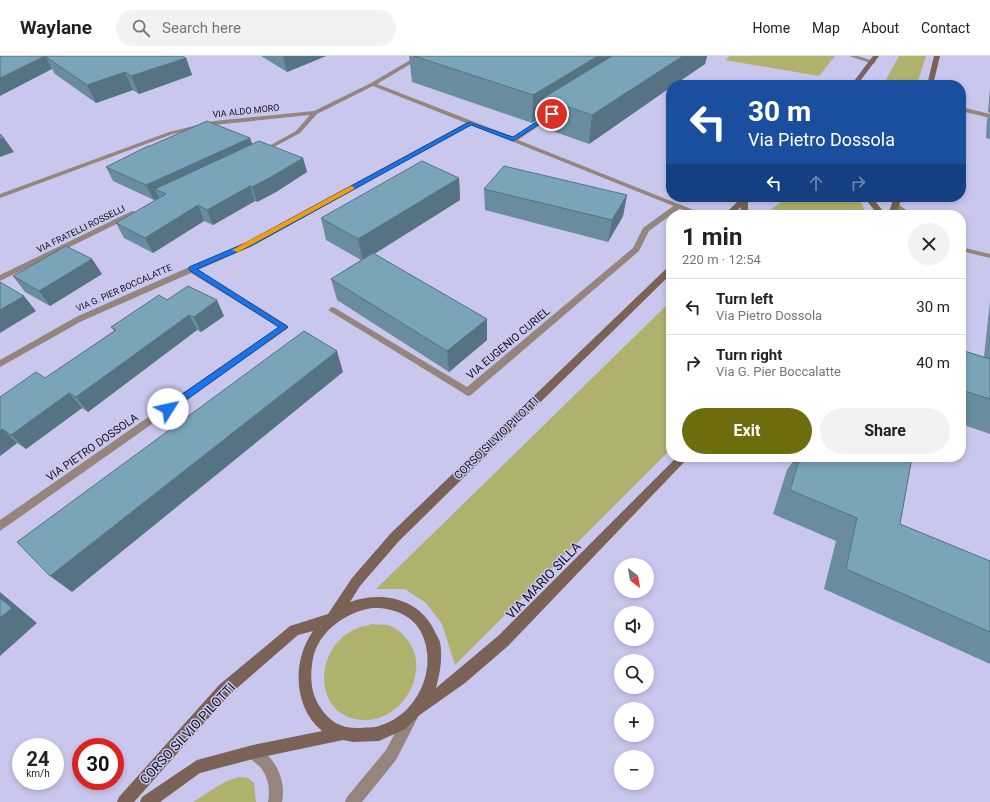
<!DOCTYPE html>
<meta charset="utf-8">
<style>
:root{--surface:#fff;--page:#f2f2f2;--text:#222;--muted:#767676;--line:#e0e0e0;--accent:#6e6d0d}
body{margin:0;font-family:Roboto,sans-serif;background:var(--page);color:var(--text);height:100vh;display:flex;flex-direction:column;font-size:15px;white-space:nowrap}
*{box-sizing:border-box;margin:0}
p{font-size:13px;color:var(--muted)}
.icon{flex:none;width:22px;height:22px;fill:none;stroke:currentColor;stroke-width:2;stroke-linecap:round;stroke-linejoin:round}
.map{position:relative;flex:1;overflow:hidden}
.drawer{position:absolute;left:666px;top:154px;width:300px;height:252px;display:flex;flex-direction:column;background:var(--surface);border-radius:16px;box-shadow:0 2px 6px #0003}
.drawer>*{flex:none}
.guide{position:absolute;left:666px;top:24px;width:300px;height:122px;border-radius:16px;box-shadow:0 2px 6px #0003;background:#1a4fa0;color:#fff;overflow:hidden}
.needle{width:26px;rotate:149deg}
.controls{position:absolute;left:614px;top:502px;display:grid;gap:8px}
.controls a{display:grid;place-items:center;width:40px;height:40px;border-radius:50%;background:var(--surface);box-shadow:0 2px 6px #0003;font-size:20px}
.speed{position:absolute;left:12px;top:682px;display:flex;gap:8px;font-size:20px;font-weight:700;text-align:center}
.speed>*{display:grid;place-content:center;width:52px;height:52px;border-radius:50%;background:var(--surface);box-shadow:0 2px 6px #0003;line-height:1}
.speed small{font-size:10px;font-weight:400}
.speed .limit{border:6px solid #d22;background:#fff;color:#111}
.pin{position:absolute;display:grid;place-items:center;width:34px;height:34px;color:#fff;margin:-17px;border:2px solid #fff;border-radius:50%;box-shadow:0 1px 4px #0007}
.me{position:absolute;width:44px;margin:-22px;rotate:55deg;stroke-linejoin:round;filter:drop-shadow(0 0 3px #0008)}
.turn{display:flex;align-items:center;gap:14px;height:84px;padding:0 16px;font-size:18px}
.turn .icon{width:52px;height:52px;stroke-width:2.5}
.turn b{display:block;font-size:28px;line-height:34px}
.lanes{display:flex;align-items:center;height:38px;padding:0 16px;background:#0003;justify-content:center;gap:20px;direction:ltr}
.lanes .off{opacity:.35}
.round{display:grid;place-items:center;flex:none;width:42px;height:42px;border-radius:21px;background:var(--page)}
.overview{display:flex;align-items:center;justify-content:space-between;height:68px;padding:0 16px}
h1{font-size:24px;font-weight:700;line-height:30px}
.action{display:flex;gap:8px;margin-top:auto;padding:8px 16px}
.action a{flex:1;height:46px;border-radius:24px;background:var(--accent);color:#fff;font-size:16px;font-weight:700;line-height:46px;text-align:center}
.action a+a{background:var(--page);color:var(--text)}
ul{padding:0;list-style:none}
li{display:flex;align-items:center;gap:12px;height:56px;padding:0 16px;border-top:1px solid var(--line)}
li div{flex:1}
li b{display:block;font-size:15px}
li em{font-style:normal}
header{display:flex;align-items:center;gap:24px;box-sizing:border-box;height:56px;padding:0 20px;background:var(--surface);border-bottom:1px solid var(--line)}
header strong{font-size:19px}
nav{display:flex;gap:22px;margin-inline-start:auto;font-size:14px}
.search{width:280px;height:36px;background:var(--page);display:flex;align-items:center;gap:10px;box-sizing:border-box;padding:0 14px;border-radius:22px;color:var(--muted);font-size:15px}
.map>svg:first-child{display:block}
</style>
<header>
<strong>Waylane</strong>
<div class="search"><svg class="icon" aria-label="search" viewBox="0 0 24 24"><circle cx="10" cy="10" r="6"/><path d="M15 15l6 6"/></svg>Search here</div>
<nav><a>Home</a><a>Map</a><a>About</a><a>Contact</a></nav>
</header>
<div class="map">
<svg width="990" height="746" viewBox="0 0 990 746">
<rect width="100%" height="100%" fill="#cac7ee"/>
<g fill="#b0b16d">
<path d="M730,0H835L819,20L725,4Z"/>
<path d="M899,0H926L917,29H883Z"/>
<path d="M788,141H855L862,148L866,159H768L770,154Z"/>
<path d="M671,245V393L455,609L442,568L426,547L405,533H376Z"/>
<path d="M372,568C377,569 383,568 388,569C394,571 401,576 405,581C434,612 403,667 362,664C350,663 341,659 333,650C314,624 327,583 358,572C362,570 368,570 372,568Z"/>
<path d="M241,721L248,722L254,727L256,746H193C208,737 224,723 241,721Z"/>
</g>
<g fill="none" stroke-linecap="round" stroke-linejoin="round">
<path fill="#96857c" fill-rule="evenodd" d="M676,148L683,150L649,175L639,195L471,339L468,340L328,254L332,251L335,252L467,331L633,192L643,172Z"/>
<g fill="#96857c" fill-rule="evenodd">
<path d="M417,0H424L377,28L513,81L551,57H555V59L518,84L706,159H696L471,69L252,190L198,214L287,269L288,271L287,273L0,475V464L278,271L191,217L82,265L0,311V304L76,261L246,186L466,67L373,30L317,58L300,77L263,97L258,96L296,75L310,59L214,69L173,78L0,142V138L169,76L214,65L314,55L371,27Z"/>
<path d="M849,0H858L876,6L873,8Z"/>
<path d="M961,51L990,58V62L961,55Z"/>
<path d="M892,148H898L913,159H904L892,152Z"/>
<path d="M132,155L139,157L0,225V219Z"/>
<path d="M961,191L990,198V202L961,195Z"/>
<path d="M411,654L416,656L418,661L396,704L362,746H345L347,741L386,694L406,656Z"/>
<path d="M253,689C274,698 287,724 282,746H268C270,736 269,724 263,715C259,707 249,705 246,696L248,691Z"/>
</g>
<g fill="#7b6256" fill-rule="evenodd">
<path d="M873,0H879L857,29H851Z"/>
<path d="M934,0H940L933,29H927Z"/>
<path d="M742,141H751L748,143V159H740L741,151L732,159H724Z"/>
<path d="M864,141H872L886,159H878Z"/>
<path d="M894,141H902L896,159H888Z"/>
<path d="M668,211H671V218L399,485L360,530L350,546C381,535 417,542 433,572C435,576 438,581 440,586C443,601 440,617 436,632L498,580L677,401H689L508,590L465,627L421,658L405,673L379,685L353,686L343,684L253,703L200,717L160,746H140L142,741L197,704L253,689L322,675C293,651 292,605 313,575L298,579L229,639L134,746H117L119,741L219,629L290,570L328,558L352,522L391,477ZM372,552C390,551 412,558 421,576C439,611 418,659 379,670C374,672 367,671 361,672C343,673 330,667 320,651C310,636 310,619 313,602C319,575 346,556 372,552Z"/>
</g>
</g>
<g fill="#698d9f">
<path d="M0,0L186,2L192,19L139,38L133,34L96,47L55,18L52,13Z"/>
<path d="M261,0H326L287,16Z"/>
<path d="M409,0H707L705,8L674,29H671V31L589,88L541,71L542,61L532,67L412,26Z"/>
<path d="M990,32V57L988,56Z"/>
<path d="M990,59V83L986,82L987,63Z"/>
<path d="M250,82L252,88L303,102L307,116L276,136L257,146L255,145L213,169L204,165L153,197L124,182L116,167L159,142L154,144L113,125L106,111L150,90Z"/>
<path d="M459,122L460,144L374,198L487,263V284L449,316L337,244L331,223L361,204L326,184L321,162Z"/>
<path d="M484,133L627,139L623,160L608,186L485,154Z"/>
<path d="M92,203L102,218L50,250L25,236L13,220Z"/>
<path d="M167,244L224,260L201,276L197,274L88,356L82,352L26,393L17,387L0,400V341L45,322L114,275L111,271Z"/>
<path d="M990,245V378L961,368V294L984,301Z"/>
<path d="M796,401H912L900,468L990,505V608L824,533L836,485L773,458L787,414Z"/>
</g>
<g fill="#557382">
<path d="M45,0H60L46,1L52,13L0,40V22Z"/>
<path d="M283,0H326L287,16Z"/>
<path d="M598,0H637L543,42L542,61L532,67L533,39Z"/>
<path d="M683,0H707L705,8L674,29H671V31L589,88L592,59Z"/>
<path d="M186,2L192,19L139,38L131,20Z"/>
<path d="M125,16L133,34L96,47L87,29Z"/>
<path d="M4,82L14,96L0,101V83Z"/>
<path d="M250,82L255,96L155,133L159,142L154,144L146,129Z"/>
<path d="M303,102L307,116L276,136L257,146L252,131Z"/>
<path d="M459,122L460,144L363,205L358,183Z"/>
<path d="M250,130L255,145L213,169L207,154Z"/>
<path d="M627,139L623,160L608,186L612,164Z"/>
<path d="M198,149L204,165L153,197L145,182Z"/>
<path d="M92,203L102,218L50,250L39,235Z"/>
<path d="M24,240L36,255L0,277V254Z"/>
<path d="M217,244L224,260L201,276L194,261Z"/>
<path d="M189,259L197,274L88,356L76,341Z"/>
<path d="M487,263V284L449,316L447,295Z"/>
<path d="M337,295L343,316L72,536L50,520Z"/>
<path d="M69,337L82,352L26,393L11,379Z"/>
<path d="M2,373L17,387L0,400V375Z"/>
<path d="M0,536L37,567L0,600Z"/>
</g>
<g fill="#7aa4b9" stroke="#557382">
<path d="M0,0H45L0,22Z"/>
<path d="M48,0H182L186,2L131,20L125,16L87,29L46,1Z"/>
<path d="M414,0H598L533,39Z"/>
<path d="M612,0H683L592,59L543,42Z"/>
<path d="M207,65L250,82L146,129L106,111L148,90H150Z"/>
<path d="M0,78L4,82L0,83Z"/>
<path d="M259,85L303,102L271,121L252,131L250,130L207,154L198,149L145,182L116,167L166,138L155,133Z"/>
<path d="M422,105L459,122L358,183L321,162Z"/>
<path d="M504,110L627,139L612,164L484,133Z"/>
<path d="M66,190L92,203L39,235L13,220Z"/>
<path d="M373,197L487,263L447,295L331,223Z"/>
<path d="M0,226L24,240L0,254Z"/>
<path d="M188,230L217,244L194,261L189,259L76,341L69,337L11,379L2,373L0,375V341L36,316L45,322L116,274L111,271L159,239L167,244Z"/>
<path d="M304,275L337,295L50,520L17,486Z"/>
<path d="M961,294L990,303V343L961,334Z"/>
<path d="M800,401H912L900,468L990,505V576L846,513L857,462L790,434Z"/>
<path d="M0,542L12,552L0,562Z"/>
</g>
<path fill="#1a73e8" stroke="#114b97" d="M550,57L555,58L513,85L471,69L251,190L197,213L288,271L171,355H165V350L279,271L189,214V211L246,187L469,66L513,81Z"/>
<path fill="#f59e0b" d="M351,130L354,131V133L238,196L232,194Z"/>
<g text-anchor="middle" stroke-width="3" stroke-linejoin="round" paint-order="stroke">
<g font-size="9" fill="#131220" stroke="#cac7ee">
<text transform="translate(246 55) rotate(-6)" y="3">VIA ALDO MORO</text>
<text transform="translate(81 173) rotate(-26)" y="3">VIA FRATELLI ROSSELLI</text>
<text transform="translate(124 232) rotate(-24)" y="3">VIA G. PIER BOCCALATTE</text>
</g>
<g font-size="11" fill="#131220" stroke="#cac7ee">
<text transform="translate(508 287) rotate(-40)" y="4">VIA EUGENIO CURIEL</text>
<text transform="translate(496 382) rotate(-44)" y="4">CORSO SILVIO PILOTTI</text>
<text transform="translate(92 391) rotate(-35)" y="4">VIA PIETRO DOSSOLA</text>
</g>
<g font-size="13" fill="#131220" stroke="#cac7ee">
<text transform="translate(543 524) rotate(-46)" y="5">VIA MARIO SILLA</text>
<text transform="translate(187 677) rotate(-47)" y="5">CORSO SILVIO PILOTTI</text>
</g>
</g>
</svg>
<div class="controls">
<a><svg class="needle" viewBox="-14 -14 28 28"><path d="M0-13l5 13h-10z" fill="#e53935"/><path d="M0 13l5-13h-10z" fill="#767676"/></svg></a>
<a><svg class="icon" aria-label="sound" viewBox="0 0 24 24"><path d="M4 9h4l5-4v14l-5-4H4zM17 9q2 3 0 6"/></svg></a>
<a><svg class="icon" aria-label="search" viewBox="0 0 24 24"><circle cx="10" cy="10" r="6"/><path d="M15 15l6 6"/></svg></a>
<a>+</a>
<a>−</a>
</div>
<div class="speed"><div>24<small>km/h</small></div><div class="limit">30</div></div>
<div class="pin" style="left:552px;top:58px;background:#d93025"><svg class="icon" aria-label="arrive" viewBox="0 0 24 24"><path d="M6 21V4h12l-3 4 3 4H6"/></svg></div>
<svg class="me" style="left:168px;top:353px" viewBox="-20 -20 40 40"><circle r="19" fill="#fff"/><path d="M0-13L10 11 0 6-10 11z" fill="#1a73e8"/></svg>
<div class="guide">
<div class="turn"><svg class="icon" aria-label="left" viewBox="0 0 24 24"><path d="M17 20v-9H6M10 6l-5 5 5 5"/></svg><div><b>30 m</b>Via Pietro Dossola</div></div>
<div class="lanes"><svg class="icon" aria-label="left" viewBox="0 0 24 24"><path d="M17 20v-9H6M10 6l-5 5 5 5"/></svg><svg class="icon off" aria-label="ahead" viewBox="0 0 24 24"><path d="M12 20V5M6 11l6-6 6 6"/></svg><svg class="icon off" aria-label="right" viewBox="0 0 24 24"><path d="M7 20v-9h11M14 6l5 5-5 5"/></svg></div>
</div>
<section class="drawer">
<div class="overview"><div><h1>1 min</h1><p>220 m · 12:54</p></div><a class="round"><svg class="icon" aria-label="close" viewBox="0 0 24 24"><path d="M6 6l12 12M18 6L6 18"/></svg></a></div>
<ul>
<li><svg class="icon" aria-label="left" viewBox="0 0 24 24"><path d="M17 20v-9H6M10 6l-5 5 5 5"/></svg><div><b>Turn left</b><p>Via Pietro Dossola</p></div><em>30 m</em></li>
<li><svg class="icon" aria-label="right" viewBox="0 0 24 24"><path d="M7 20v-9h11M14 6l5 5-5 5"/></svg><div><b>Turn right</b><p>Via G. Pier Boccalatte</p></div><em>40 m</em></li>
</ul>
<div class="action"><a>Exit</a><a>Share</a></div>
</section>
</div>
